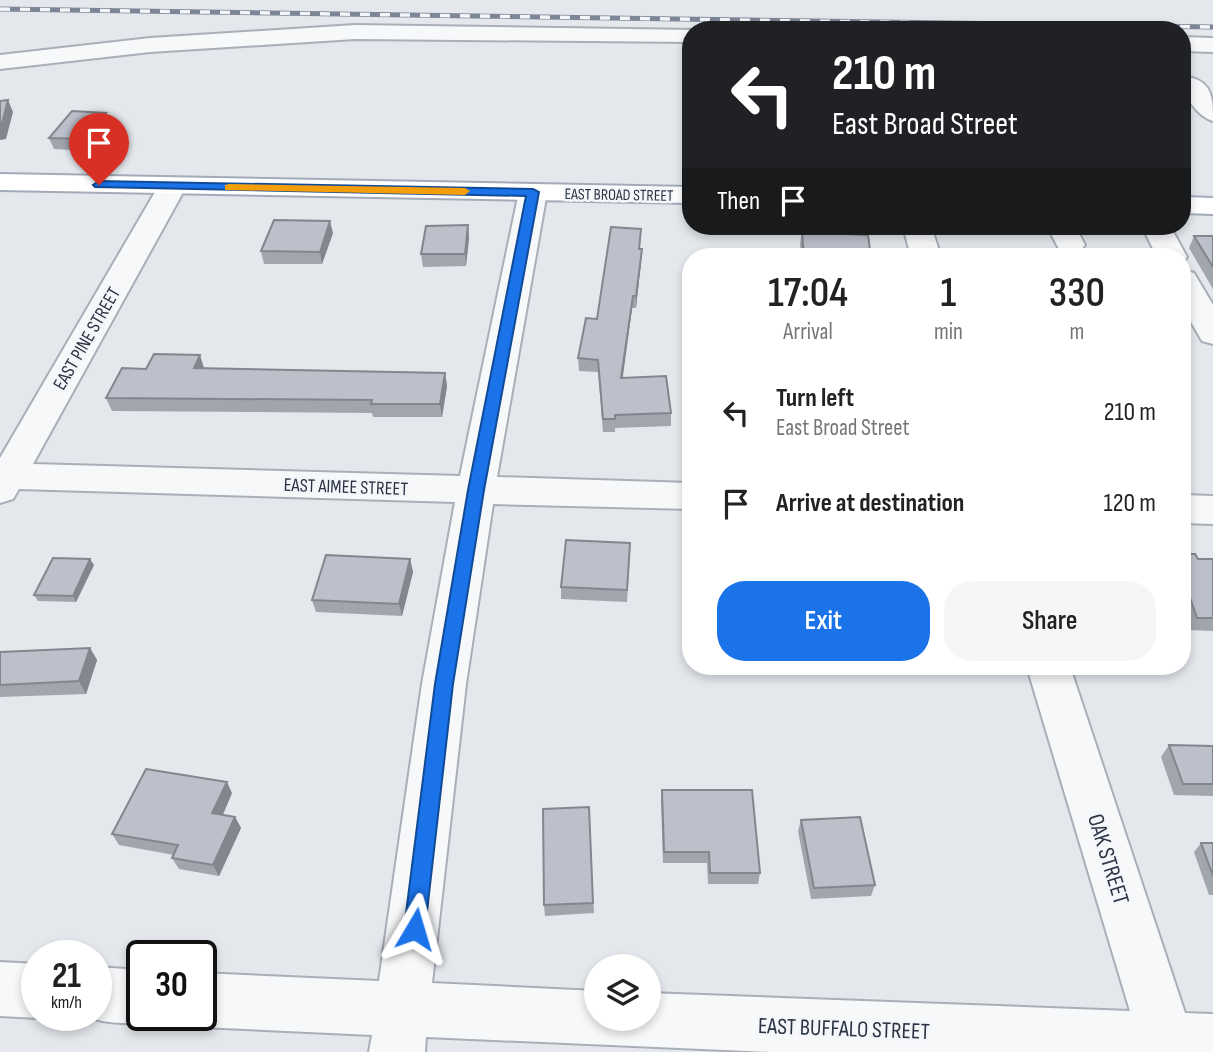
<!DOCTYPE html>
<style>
:root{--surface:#fff;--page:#f6f6f6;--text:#222;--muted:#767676;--accent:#1a73e8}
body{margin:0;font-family:"Sofia Sans Condensed",sans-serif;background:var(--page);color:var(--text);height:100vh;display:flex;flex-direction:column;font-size:26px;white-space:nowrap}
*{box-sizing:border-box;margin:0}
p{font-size:23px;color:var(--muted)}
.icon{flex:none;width:38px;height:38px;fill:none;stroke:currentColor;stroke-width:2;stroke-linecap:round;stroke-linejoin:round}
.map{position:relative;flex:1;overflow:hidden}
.sheet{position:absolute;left:682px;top:248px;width:509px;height:427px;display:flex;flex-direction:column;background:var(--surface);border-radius:28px;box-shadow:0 4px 10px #0003}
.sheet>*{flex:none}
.guide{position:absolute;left:682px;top:21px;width:509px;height:214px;border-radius:28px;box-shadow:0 4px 10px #0003;background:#202124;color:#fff;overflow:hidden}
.fabs{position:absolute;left:584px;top:954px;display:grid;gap:14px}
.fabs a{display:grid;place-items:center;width:77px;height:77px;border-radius:50%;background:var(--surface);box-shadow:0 4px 10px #0003;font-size:35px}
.speed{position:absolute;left:21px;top:940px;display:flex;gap:14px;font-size:35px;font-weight:700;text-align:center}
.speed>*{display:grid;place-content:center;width:91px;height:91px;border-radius:50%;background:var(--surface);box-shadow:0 4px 10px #0003;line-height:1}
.speed small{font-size:18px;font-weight:400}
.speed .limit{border:4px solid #111;border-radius:10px;background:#fff;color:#111}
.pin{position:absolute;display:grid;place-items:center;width:60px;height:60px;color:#fff;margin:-72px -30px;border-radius:50% 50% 50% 0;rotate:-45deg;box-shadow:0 0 7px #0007}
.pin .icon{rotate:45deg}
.me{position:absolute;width:77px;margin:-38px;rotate:7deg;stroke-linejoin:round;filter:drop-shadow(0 0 5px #0008)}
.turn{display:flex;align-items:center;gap:24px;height:147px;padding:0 35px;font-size:32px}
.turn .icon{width:91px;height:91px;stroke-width:2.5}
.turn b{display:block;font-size:49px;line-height:60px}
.then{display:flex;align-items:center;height:66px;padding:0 35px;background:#0003;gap:14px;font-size:26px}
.eta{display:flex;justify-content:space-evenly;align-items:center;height:119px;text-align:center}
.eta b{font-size:42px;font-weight:600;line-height:49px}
.cta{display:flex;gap:14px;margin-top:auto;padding:14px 35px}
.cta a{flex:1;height:80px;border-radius:28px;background:var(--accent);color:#fff;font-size:28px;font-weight:600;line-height:80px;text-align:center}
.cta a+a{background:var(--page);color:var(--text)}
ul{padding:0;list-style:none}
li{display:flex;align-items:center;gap:21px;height:91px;padding:0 35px}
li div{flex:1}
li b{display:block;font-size:26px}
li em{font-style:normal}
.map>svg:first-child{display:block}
</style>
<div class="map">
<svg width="1213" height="1052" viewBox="0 0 1213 1052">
<rect width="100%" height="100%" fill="#e4e7ec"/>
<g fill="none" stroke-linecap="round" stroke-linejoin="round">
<defs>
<g id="minor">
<path d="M355,25L697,30H691V42L355,39L150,52L0,69V55L150,38Z"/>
<path d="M1183,37L1213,38V52L1183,51Z"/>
<path d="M1192,78C1213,83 1213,102 1213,121C1198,117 1182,95 1183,80Z"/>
<path d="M172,179L182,181L186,187L33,464L460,476L519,192L523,186L533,184L543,186L547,192L497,477L691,483V509L493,504L466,684L432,983L597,991V1018H649V993L1130,1011L1027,667H1070L1185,1013L1213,1014V1052H771L426,1037L425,1052H369L372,1035L201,1027L182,1019L180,1015H201V973L379,981L422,684L455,502L19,489L13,499L0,503V458L158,187L162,181Z"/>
<path d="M903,226H931L941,257H911Z"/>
<path d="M1047,226H1075L1085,245L1080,251L1070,254L1060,251Z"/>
<path d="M1142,226H1170L1187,257L1183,263V257H1157Z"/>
<path d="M1183,270L1194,273L1213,305V344L1202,341L1183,308Z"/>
<path d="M1183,495L1213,496V524L1183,523Z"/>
<path d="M0,962L37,964V1015H44L37,1018L0,1016Z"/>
<path d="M96,967L142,970V1015L161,1016C136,1026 107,1025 82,1015H96Z"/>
</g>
<g id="major">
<path d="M0,174L691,187V203L0,190Z"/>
<path d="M1183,197L1213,198V214L1183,213Z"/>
</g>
</defs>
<use href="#minor" stroke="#a9aeb7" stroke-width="4"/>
<use href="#major" stroke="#a3abb8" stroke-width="4"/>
<use href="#minor" fill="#f7f8fa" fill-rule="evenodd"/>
<use href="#major" fill="#fff" fill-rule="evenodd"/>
<defs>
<path id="rail" d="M0,9L1213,27"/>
</defs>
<use href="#rail" stroke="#7d8696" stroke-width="5"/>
<use href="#rail" stroke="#f4f6f9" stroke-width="3.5" stroke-dasharray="10" stroke-linecap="butt"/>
</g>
<g fill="#a1a5ae">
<path d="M110,124L89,151L54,149L49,138Z"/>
<path d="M468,225L469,238L466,266L423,267L421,254Z"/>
<path d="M641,229L640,249H642L641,262L636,308H632L622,378L671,413V426L615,428V432H603L598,372L579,371L578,358Z"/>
<path d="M802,232L871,257H801L800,244Z"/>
<path d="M333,233L322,264H264L261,251Z"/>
<path d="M1194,236H1213V289L1189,248Z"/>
<path d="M204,368L445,373L447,386L442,417H373L372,413L112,411L106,398L146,369Z"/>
<path d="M1183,554L1198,559H1213V631L1189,630L1183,612Z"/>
<path d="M630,555L627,602L561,599V587Z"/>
<path d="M410,559L413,572L402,616L316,612L312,600Z"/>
<path d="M94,565L76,602L38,601L34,595Z"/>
<path d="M90,648L97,660L86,694L0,697V652Z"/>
<path d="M1169,745L1213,746V796L1174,795L1161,757Z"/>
<path d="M662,790L760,873L758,884H708L707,863H663L661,801Z"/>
<path d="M232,793L223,815L235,817L241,828L219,876L179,869L172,858L174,855L119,845L112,834Z"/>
<path d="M589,807L594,913L545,916L544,905Z"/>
<path d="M801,820L875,885L871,896L811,899L798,831Z"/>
<path d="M1201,843H1213V895H1209L1194,852Z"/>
</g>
<g fill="#83868d">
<path d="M8,100L13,112L6,139L0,140V127Z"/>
<path d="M106,113L110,124L89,151L85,139Z"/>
<path d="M330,221L333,233L322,264L320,252Z"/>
<path d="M468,225L469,238L466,266L465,254Z"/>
<path d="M642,249L641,262L636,308V296Z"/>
<path d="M633,296L632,308L621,391V378Z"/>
<path d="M200,355L204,368H194Z"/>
<path d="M445,373L447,386L442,417L440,404Z"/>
<path d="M90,559L94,565L76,602L73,596Z"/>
<path d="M410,559L413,572L402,616L399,604Z"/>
<path d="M90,648L97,660L86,694L79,681Z"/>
<path d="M227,782L232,793L218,825L212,813Z"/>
<path d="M235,817L241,828L219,876L213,865Z"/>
</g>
<g fill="#bbc0ca" stroke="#83868d" stroke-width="2">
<path d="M8,100L1,127H0V101Z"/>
<path d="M72,111L106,113L85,139L49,138Z"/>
<path d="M274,220L330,221L320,252L261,251Z"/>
<path d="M468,225L465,254H421L426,226Z"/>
<path d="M611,227L641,229L639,249H642L636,296H633L621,378L666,376L671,413L615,415V419H603L598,360L578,358L586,318L597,319Z"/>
<path d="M802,232L868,235L871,257H804Z"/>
<path d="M1194,236H1213V267Z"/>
<path d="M154,354L200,355L194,368L445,373L440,404H371L372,400L106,398L122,368L146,369Z"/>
<path d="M566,540L630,543L627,590L561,587Z"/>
<path d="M1183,554H1195L1198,559H1213V618H1197L1188,592H1183Z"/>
<path d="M326,555L410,559L399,604L312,600Z"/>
<path d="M53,558L90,559L73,596L34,595Z"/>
<path d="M90,648L79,681L0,685V652Z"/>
<path d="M1169,745L1213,746V784H1183Z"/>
<path d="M146,769L227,782L212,813L235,817L213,865L172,858L178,845L112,834Z"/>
<path d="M662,790H752L760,873H710L709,852H664Z"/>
<path d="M589,807L593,903L544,905L543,809Z"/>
<path d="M860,817L875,885L814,888L801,820Z"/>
<path d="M1201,843H1213V876Z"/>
</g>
<path fill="#1a73e8" stroke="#114b97" stroke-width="2" d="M99,181L533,189L539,192L484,490L453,684L425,929L422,936L415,939L407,936L404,929L435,684L468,490L526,196L95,187L93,185Z"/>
<path fill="#f59e0b" d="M229,184L465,188L470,191L465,195L225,190V185Z"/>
<g text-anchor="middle" stroke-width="5" stroke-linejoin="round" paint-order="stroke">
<g font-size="16" fill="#2b3445" stroke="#f4f6f9">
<text transform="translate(619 194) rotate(1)" y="6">EAST BROAD STREET</text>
</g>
<g font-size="19" fill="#2b3445" stroke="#f4f6f9">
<text transform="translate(86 338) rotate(-60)" y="7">EAST PINE STREET</text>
<text transform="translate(346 486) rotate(2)" y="7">EAST AIMEE STREET</text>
</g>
<g font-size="23" fill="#2b3445" stroke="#f4f6f9">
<text transform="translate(1109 859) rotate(73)" y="8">OAK STREET</text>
<text transform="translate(844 1028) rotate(2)" y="8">EAST BUFFALO STREET</text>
</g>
</g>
</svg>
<div class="fabs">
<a><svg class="icon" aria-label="layers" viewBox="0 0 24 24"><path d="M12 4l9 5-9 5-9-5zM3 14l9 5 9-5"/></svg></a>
</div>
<div class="speed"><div>21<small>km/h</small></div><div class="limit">30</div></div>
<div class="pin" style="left:99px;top:185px;background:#d93025"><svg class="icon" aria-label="arrive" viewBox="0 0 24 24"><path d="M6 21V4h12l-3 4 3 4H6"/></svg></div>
<svg class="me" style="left:415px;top:929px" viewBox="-20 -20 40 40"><path d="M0-17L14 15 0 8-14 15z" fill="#1a73e8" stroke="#fff" stroke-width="4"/></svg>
<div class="guide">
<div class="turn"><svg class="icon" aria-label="left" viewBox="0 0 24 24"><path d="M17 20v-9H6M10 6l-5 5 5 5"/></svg><div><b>210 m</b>East Broad Street</div></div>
<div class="then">Then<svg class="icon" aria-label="arrive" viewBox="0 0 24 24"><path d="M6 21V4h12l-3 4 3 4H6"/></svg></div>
</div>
<section class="sheet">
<div class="eta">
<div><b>17:04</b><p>Arrival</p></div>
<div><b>1</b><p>min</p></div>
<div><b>330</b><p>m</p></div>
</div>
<ul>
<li><svg class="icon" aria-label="left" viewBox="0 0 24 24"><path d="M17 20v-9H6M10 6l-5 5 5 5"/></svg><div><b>Turn left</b><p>East Broad Street</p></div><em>210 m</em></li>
<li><svg class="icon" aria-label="arrive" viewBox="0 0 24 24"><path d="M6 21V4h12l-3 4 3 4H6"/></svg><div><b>Arrive at destination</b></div><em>120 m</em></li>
</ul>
<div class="cta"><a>Exit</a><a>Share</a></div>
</section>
</div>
